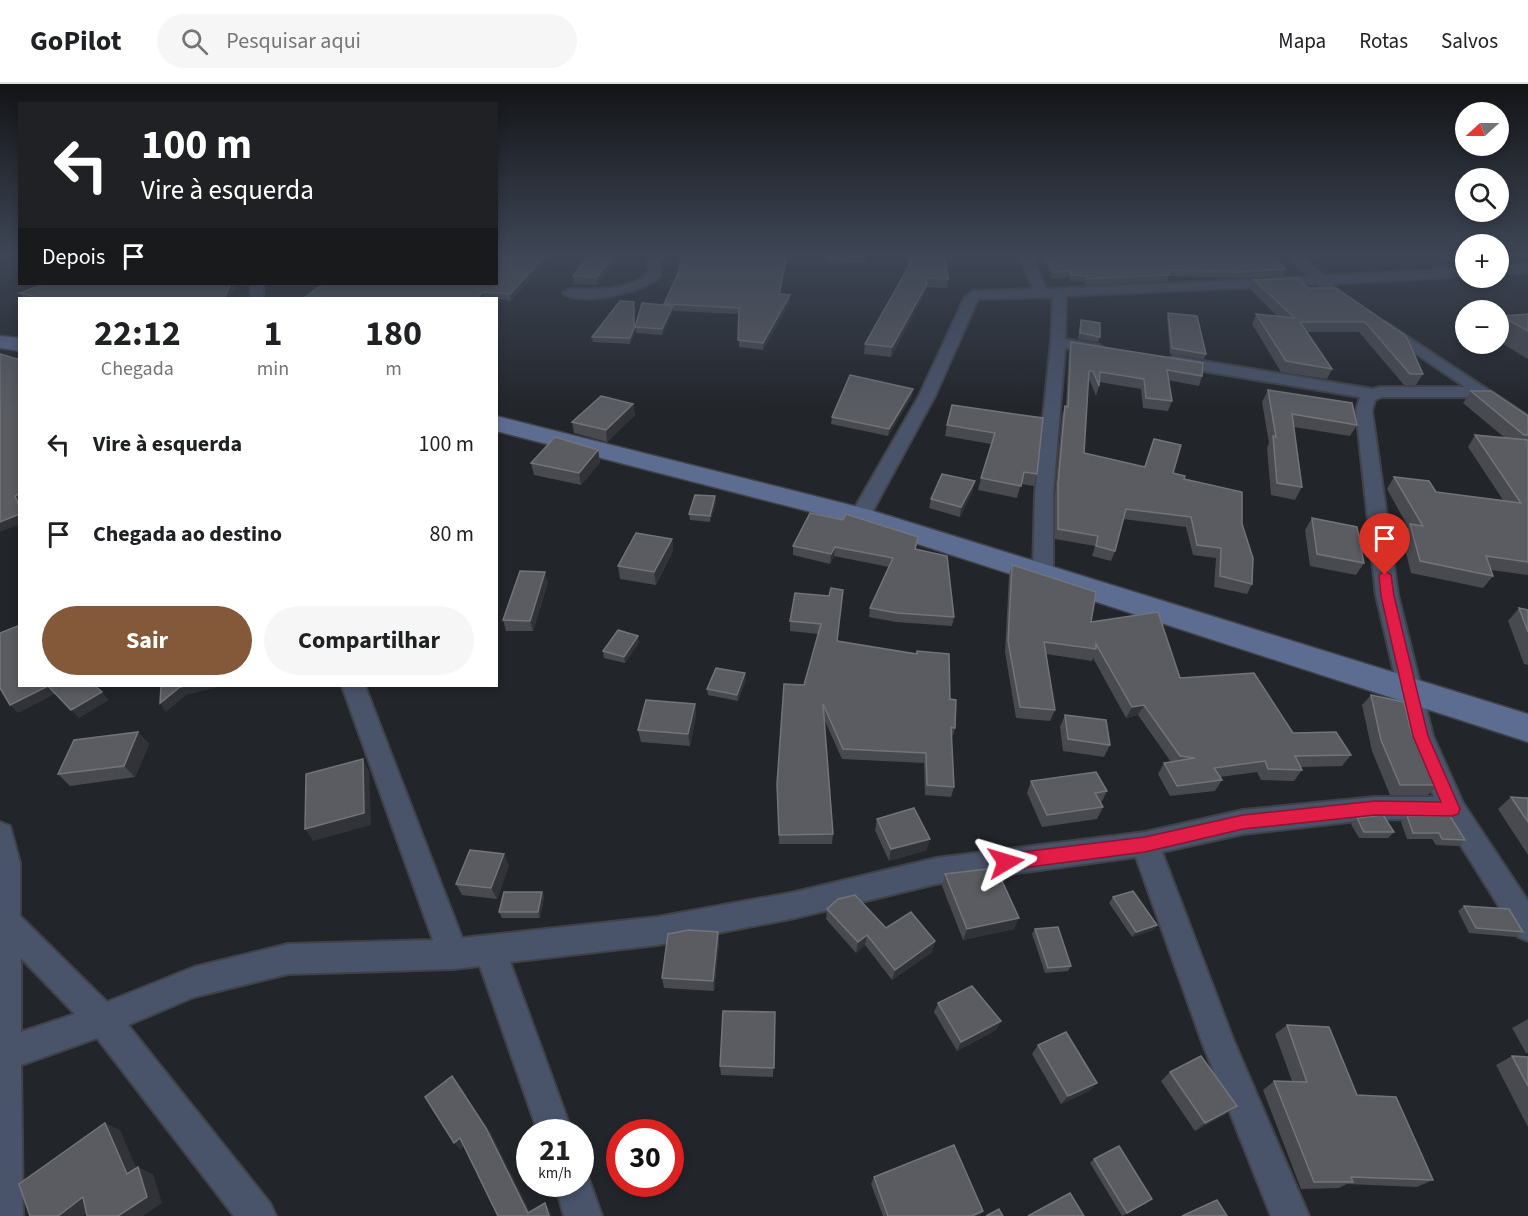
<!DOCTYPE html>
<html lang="pt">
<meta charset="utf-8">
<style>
:root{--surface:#fff;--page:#f6f6f6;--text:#202124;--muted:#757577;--line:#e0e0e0;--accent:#835939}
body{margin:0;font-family:"Source Sans 3",sans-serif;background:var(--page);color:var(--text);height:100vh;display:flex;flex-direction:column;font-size:22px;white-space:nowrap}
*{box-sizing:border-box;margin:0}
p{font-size:20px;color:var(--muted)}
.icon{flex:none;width:33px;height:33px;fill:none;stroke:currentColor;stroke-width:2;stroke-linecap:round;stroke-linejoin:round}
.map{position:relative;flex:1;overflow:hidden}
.sheet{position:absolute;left:18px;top:213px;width:480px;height:390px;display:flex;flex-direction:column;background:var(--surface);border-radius:0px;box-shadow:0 3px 9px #0003}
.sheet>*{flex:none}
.top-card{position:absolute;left:18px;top:18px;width:480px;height:183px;border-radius:0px;box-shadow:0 3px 9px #0003;background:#202124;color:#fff;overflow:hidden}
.needle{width:39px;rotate:249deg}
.fabs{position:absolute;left:1455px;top:18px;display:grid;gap:12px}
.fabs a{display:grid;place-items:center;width:54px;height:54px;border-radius:50%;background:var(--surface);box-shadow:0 3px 9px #0003;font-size:30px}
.speed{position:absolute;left:516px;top:1035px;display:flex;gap:12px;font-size:30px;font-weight:700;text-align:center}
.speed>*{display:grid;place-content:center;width:78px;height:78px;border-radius:50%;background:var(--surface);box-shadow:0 3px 9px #0003;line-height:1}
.speed small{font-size:15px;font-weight:400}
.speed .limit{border:9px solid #d22;background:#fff;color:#111}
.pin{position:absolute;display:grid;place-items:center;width:51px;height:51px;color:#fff;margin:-62px -26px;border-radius:50% 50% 50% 0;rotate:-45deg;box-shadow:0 0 6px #0007}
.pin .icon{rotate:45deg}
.me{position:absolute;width:66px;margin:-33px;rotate:83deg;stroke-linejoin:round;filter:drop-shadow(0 0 4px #0008)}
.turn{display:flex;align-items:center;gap:21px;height:126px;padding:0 24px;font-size:27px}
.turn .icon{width:78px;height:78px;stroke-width:2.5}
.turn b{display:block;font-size:42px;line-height:51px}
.then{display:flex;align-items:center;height:57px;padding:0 24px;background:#0003;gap:12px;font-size:22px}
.eta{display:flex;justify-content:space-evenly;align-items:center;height:102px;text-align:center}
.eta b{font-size:36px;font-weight:700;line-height:42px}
.button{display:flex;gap:12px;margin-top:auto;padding:12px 24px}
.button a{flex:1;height:69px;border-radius:36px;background:var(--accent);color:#fff;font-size:24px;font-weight:700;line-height:69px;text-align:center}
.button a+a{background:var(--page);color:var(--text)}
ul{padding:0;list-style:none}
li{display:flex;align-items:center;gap:18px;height:90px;padding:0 24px}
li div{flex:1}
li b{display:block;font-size:22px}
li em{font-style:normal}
header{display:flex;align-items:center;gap:36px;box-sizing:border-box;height:84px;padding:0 30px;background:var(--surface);border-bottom:2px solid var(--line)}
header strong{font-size:28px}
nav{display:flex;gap:33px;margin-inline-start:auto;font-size:21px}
.search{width:420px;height:54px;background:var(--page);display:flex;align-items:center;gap:15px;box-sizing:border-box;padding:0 21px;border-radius:33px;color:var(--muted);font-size:22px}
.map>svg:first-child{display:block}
</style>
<header>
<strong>GoPilot</strong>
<div class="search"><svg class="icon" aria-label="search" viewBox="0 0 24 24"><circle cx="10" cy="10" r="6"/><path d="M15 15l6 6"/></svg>Pesquisar aqui</div>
<nav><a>Mapa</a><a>Rotas</a><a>Salvos</a></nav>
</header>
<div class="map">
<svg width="1528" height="1132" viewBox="0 0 1528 1132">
<rect width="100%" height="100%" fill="#22252a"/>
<path fill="#223056" d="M0,169H19V182L0,188Z"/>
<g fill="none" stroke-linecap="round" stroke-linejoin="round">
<defs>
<g id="street">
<path d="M648,169H660V192C647,208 578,223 563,209L570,205C597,205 624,207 648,191Z"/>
<path d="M1018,169H1030L1046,205L1310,193L1285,169H1298L1324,192L1466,184V192L1332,200L1335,203L1328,207L1317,200L1066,212L1065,255L1099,261L1106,265L1099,269L1065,264L1053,410V488L1050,493L1043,495L1036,493L1033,488L1035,410L1051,258L1053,213L978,215L935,312L870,432L867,436H853L850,432L919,312L965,213L974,207L1033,205Z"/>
<path d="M1528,180V188L1498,190V182Z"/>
<rect x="251" y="200" width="12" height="14"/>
<path d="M1385,238L1528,332V344L1522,343L1479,313H1382L1375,316L1372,327L1398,511L1433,652L1463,719L1528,817V857L1518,853L1445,736L1375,735L1243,750L1162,768L1233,955L1309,1132H1271L1202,958L1136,773L936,800L795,834L657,861L510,878L572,1048H538L480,882L453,885L288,890L194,913L128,941L270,1119L276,1132H234L97,954L21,981L23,1132H0V738L10,742L20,779V832L107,918L194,883L288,860L433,856L342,602H365L462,854L657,833L795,808L936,774L1145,748L1243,726L1375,713H1434L1409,652L1376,511L1356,327L1360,313L1173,282L1165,277L1173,272L1373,305L1380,303H1465L1380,245L1378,242L1380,239ZM21,874L75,930L21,948Z"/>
<path d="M580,1085L586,1087L602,1132H564L555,1100H580Z"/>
</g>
<g id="secondary">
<path d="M0,252L20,254V267L0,264Z"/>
<path d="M496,332L870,426L1528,630V658L850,438L496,347Z"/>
</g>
</defs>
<use href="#street" stroke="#3f4247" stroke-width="4"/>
<use href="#secondary" stroke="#3f4247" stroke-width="3"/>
<use href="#street" fill="#49536a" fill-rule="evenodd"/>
<use href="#secondary" fill="#5d6d92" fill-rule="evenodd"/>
</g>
<g fill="#484a50">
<path d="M496,169H557L534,191L511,217L496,215V214H304Z"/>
<path d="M590,169H622L598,201L574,200L573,192Z"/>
<path d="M681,169H789L780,211L790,218L763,266L739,263V230L673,227L662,251L636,249L635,243L664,221L679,187Z"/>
<path d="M825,169H866L867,179H828Z"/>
<path d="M904,169H944L948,195L947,204L926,203L925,209L891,273L864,270L865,260L908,183Z"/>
<path d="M1042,169H1271L1286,185L1283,192L1238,194L1168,192L1167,197L1085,201V198L1070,197L1069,193L1052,195Z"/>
<path d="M1254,196L1308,204H1336L1423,290L1416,301H1404L1359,248H1307L1332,285L1327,295L1281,288L1252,240L1256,230L1277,232L1250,205Z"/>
<path d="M43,200H237L230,214H24L20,209Z"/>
<path d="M634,218L635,249L630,260L593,258L592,253Z"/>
<path d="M1168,229L1206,270L1204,275L1170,270L1167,234Z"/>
<path d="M1528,230V275L1498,257V236L1501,232Z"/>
<path d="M1081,236L1100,253L1098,258L1078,255Z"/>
<path d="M1071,258L1202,292L1199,302L1168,296L1172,317L1168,327L1143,324L1141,305L1099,298V302L1096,312L1090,297L1088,296L1084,369L1144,383L1154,355L1173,389L1184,395L1242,440L1252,500L1247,510L1214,503L1216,474L1193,471L1186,443L1123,435L1115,467L1111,477L1092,472L1095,462L1055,455V410L1062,332L1065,322H1066L1069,267Z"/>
<path d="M1268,306L1357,341L1350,352L1294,343L1302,403L1295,416L1271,411L1267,364L1269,359L1262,318Z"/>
<path d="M1471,307L1528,332V491L1491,486L1493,492L1483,504L1411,489L1402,452L1408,443L1387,405L1394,393L1436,408L1503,416L1468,363L1475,351L1505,354L1463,319Z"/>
<path d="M912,312L888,352L831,340L832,333Z"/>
<path d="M633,320L635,331L607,358L574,349L572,338Z"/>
<path d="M1043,334L1037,390L1034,402L1021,400L1017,414L978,406L981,394L991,360L945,352L947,341Z"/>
<path d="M598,366L600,378L581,401L534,391L531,379Z"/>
<path d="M973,406L960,433L929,424L931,415Z"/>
<path d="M715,412L716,418L710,438L690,436L689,430Z"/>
<path d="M1312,434L1364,479L1356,491L1310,482L1305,446Z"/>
<path d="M672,455L673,467L656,501L620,495L618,482Z"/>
<path d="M793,462L916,465L954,533L952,542L896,538L869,533L870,524L889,483L834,472L830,480L793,471Z"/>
<path d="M1012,481L1091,538L1180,594L1293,649L1351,671L1342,682L1301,683L1302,686L1294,697L1261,696L1257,688L1220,693L1222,696L1215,707L1170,712L1158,690L1164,679L1171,678L1138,631L1126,634L1093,574L1092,577L1046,570L1055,626L1050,637L1016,634L1005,568L1009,492Z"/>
<path d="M548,498L533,547H506L503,536Z"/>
<path d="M795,509L837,557L916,570L917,567L950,615L955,644L952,654L954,703L951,713L925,711L924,679L842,675L824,635L833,750L832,760H779L777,700L818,550L790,547V537Z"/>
<path d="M1519,524L1528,526V581L1524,580L1508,537Z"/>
<path d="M639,558L625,579L604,574L603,567Z"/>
<path d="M746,595L738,617L708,611L707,605Z"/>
<path d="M1371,611L1412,651L1438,701L1428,711H1390L1372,667L1362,621Z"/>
<path d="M695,620L696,632L690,662L641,658L638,646Z"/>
<path d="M1065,631L1110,661L1104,673L1063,667L1060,643Z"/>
<path d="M138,648L149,660L135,693L70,702L58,690Z"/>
<path d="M1031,697L1107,707L1101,719L1103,723L1097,735L1042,743L1027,709Z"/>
<path d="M1511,713L1528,714V771L1498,725Z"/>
<path d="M1407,732L1465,756L1459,762L1436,761L1432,755H1407L1401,738Z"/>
<path d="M1357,734L1394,748L1388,754H1359L1351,740Z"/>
<path d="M877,735L927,766L889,777L875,746Z"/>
<path d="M509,781L497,815L462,811L456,800Z"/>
<path d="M945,790L1014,845L963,856L942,802Z"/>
<path d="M542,808L544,813L540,834H502L499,828Z"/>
<path d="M1113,813L1157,841L1153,846L1132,853L1109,819Z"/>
<path d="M1464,822L1523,848L1515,853L1469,849L1458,827Z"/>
<path d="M827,825L886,844L935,857L932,868L892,896L865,861L856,869L826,835Z"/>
<path d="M1035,845L1071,882L1068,887L1045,889L1032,850Z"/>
<path d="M718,848L719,859L714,907L664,904L662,894Z"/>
<path d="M938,919L1001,937L996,946L957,967L934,928Z"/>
<path d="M775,928L773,993L721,991L720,982Z"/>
<path d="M1528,935V969H1526L1512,944Z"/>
<path d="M1287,941L1357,1011L1433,1096L1417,1103L1347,1100L1339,1104L1301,1105L1263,1006L1274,997H1292L1275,950Z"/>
<path d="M1038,961L1097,999L1089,1007L1061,1020L1032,970Z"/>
<path d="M1512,972L1528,973V1043L1496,981Z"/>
<path d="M1170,988L1226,1030L1195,1047L1161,997Z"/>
<path d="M1094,1075L1147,1119L1122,1132L1090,1079Z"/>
<path d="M874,1093L979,1132H883L871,1100Z"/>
</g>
<g fill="#313339">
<path d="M549,169H557L534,191L511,217L510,210L533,185Z"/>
<path d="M615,169H622L598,201L597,193Z"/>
<path d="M787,169H789L778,217L779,210Z"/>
<path d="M231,200H237L230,214H224Z"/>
<path d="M927,200L925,209L891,273L892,263Z"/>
<path d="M483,208L485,214H477Z"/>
<path d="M790,211V218L763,266V259Z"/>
<path d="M634,218L635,249L630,260V254Z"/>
<path d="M673,222V228L662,251V245Z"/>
<path d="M913,305L912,312L888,352L889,345Z"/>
<path d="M633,320L635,331L607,358L606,346Z"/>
<path d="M598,366L600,378L581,401L579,389Z"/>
<path d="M975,397L973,406L960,433L961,423Z"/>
<path d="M20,409V424L15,412Z"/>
<path d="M715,412L716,418L710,438V432Z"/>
<path d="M20,430V440L0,448V438Z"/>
<path d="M672,455L673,467L656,501L654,488Z"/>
<path d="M835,463L834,472L830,480L831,470Z"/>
<path d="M545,488L548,498L533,547L530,537Z"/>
<path d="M638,552L639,558L625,579L624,573Z"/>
<path d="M745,589L746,595L738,617L737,611Z"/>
<path d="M48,602L55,610L18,629L10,621Z"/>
<path d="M185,602H223L186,611L166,628L160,619L180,603Z"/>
<path d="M102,608L109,616L79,634L71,626Z"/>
<path d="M695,620L696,632L690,662L688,650Z"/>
<path d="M1144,621L1138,631L1126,634L1132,623Z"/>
<path d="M138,648L149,660L135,693L124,682Z"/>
<path d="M363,675L369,687L371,741L313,757L305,745Z"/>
<path d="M930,755L927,766L889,777L891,765Z"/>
<path d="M504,770L509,781L497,815L491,804Z"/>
<path d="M542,808L544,813L540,834L538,828Z"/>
<path d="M1019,834L1014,845L963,856L967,845Z"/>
<path d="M1157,841L1153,846L1132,853L1136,848Z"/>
<path d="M718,848L719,859L714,907L713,897Z"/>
<path d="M867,851L865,861L856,869L858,858Z"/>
<path d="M935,857L932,868L892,896L895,886Z"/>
<path d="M1001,937L996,946L957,967L961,958Z"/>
<path d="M452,992L458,999L492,1051L532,1132L528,1129Z"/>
<path d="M1097,999L1089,1007L1061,1020L1068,1012Z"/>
<path d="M1237,1022L1226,1030L1195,1047L1205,1039Z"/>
<path d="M105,1039L120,1046L142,1097L127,1090Z"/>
<path d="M460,1054L466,1061L460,1066L454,1059Z"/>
<path d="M138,1083L153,1090L162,1119L143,1132H118Z"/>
<path d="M83,1113L99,1120L83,1132H58Z"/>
<path d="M545,1119L549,1125L552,1132H549Z"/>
<path d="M983,1127L979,1132H972Z"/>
</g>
<g fill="#5a5c62" stroke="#727479" stroke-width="1.5">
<path d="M496,169H549L533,185L510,210L483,208L477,214H304L323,200H496Z"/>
<path d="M590,169H615L597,193L573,192Z"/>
<path d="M681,169H787L779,210L790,211L763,259L738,256L739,224L664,220L679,187Z"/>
<path d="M827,169H866L867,172L828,173Z"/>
<path d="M907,169H944L948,195L925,194L927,200L892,263L865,260L911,178Z"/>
<path d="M1046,169H1271L1286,185L1240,188L1168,186L1169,191L1086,195L1087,192L1071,191V187L1053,188Z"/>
<path d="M1298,194L1308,204H1336L1406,252L1423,290H1410L1365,238H1300L1332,285L1286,277L1256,230L1295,234L1254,196Z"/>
<path d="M43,200H231L224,214H42L20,209Z"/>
<path d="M620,217L634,218V244L630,254L592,253Z"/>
<path d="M642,219L673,222L662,245L635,243Z"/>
<path d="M1168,229L1197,232L1206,270L1172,264Z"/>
<path d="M1528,230V247L1501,232Z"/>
<path d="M1081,236L1100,239V253L1080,249Z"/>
<path d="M1071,258L1203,279L1202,292L1167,286L1172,317L1146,314L1144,295L1100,288L1099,302L1093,287H1089L1084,369L1145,383L1154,355L1181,361L1173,389L1185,392L1184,395L1242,408V440L1253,474L1252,500L1220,492L1221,464L1197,461L1191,433L1126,425L1115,467L1096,462L1098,452L1058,445V400L1065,322L1068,323Z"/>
<path d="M0,270L17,275L20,273V409L15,412L20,424V430L0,438Z"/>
<path d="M850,291L913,305L889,345L832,333Z"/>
<path d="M1268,306L1352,319L1357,341L1292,330L1302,403L1277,399L1273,352L1276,353Z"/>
<path d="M1471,307H1491L1528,332V351H1524Z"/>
<path d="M601,312L633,320L606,346L572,338Z"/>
<path d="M952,321L1043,334L1037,390L1024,388L1021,402L981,394L995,349L947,341Z"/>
<path d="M1475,351L1528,356V478L1486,472L1493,492L1420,477L1410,440L1423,442L1394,393L1429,397L1436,408L1521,419Z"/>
<path d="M555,353L598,366L579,389L531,379Z"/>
<path d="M942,390L975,397L961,423L931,415Z"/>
<path d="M695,411L715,412L710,432L689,430Z"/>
<path d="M810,429L843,436L846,430L852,432L918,453L915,465L947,472L954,533L897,529L870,524L893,474L835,463L831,470L793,462Z"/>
<path d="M1312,434L1357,443L1364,479L1317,470Z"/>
<path d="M636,449L672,455L654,488L618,482Z"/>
<path d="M1012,481L1096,508L1091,538L1158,528L1180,594L1254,589L1293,649L1336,648L1351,671L1295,672L1302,686L1268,685L1265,677L1214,684L1222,696L1177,702L1164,679L1195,674L1180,672L1144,621L1132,623L1096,560V565L1044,558L1055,626L1020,623L1008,557Z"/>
<path d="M520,487L545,488L530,537L503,536Z"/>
<path d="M831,504L843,506L837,557L917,570V567L949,570L950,615L956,616L955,644L951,643L954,703L927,701L926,669L843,665L823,620L833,750L779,751L777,700L784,600L804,601L821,540L790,537L795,509L829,512Z"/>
<path d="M1519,524L1528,526V548Z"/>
<path d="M20,541V602H95L102,608L71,626L48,602L10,621L0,604V549Z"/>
<path d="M618,546L638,552L624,573L603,567Z"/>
<path d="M716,584L745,589L737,611L707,605Z"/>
<path d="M161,602H185L180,603L160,619Z"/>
<path d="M1371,611L1404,618L1412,651H1416L1438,701H1400L1381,656Z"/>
<path d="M646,616L695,620L688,650L638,646Z"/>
<path d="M1065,631L1106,636L1110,661L1068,655Z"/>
<path d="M138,648L124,682L58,690L74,656Z"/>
<path d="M363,675L364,729L305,745L306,690Z"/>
<path d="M1096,688L1107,707L1095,709L1103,723L1047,731L1031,697Z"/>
<path d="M1511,713L1528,714V738Z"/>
<path d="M914,724L930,755L891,765L877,735Z"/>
<path d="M1383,731L1394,748H1364L1357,734Z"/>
<path d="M1407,732H1450L1465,756L1442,755L1439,749H1413Z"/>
<path d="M470,766L504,770L491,804L456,800Z"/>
<path d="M996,784L1019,834L967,845L945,790Z"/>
<path d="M1133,807L1157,841L1136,848L1113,813Z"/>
<path d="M504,808H542L538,828H499Z"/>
<path d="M855,811L886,844L911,828L935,857L895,886L867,851L858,858L827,825L838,815Z"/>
<path d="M1464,822L1509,825L1523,848L1476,844Z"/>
<path d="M1058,843L1071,882L1048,884L1035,845Z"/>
<path d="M689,846L718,848L713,897L662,894L668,850Z"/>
<path d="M972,902L1001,937L961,958L938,919Z"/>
<path d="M723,927L775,928L774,984L720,982Z"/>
<path d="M1287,941L1329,943L1357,1011L1396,1013L1433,1096L1351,1093L1353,1098H1314L1274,997L1307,998Z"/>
<path d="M1066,948L1097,999L1068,1012L1038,961Z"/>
<path d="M1201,972L1237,1022L1205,1039L1170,988Z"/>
<path d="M1512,972L1528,973V1002Z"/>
<path d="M452,992L486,1044L528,1129L545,1119L549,1132H498L460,1054L454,1059L425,1013Z"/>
<path d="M105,1039L127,1090L138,1083L147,1113L118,1132H87L83,1113L58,1132H30L19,1100Z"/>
<path d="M954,1061L983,1127L972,1132H888L874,1093Z"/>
<path d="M1119,1062L1152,1115L1127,1129L1094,1075Z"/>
<path d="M1070,1109L1084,1132H1028Z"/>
<path d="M1217,1116L1227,1132H1182Z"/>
<path d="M999,1125L1003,1132H986Z"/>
</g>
<linearGradient id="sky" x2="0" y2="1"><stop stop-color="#131417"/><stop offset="0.52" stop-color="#3e4655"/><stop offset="1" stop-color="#3e4655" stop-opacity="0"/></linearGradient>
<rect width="1528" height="327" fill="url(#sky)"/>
<path fill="#e11d48" stroke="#92132f" stroke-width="1.5" d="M1385,487L1391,491L1394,512L1428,652L1460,725L1458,730L1452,732L1375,731L1243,745L1145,768L1006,786L1000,783L997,778L1000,773L1006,770L1145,753L1243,731L1375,717L1441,718L1413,652L1381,512L1379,491Z"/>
</svg>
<div class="fabs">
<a><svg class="needle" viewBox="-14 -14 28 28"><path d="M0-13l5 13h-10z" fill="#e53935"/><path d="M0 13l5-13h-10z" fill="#757577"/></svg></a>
<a><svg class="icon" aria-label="search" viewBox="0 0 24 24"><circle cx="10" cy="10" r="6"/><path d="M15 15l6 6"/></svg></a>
<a>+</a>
<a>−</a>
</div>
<div class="speed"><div>21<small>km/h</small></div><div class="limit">30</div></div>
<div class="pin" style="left:1385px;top:491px;background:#d93025"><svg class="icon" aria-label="arrive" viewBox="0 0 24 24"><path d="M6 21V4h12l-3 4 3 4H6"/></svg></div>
<svg class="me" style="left:1006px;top:778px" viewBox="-20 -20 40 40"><path d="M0-17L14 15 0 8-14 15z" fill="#e11d48" stroke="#fff" stroke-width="4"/></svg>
<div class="top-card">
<div class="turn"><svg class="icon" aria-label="left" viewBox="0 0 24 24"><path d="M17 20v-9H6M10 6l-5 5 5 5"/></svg><div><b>100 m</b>Vire à esquerda</div></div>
<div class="then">Depois<svg class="icon" aria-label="arrive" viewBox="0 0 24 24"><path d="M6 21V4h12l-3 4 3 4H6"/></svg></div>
</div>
<section class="sheet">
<div class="eta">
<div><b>22:12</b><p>Chegada</p></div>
<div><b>1</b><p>min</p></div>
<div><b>180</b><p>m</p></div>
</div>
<ul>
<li><svg class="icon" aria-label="left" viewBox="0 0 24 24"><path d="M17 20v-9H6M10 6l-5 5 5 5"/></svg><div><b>Vire à esquerda</b></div><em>100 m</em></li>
<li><svg class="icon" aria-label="arrive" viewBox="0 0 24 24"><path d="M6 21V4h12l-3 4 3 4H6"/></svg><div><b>Chegada ao destino</b></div><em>80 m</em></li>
</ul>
<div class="button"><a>Sair</a><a>Compartilhar</a></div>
</section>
</div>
